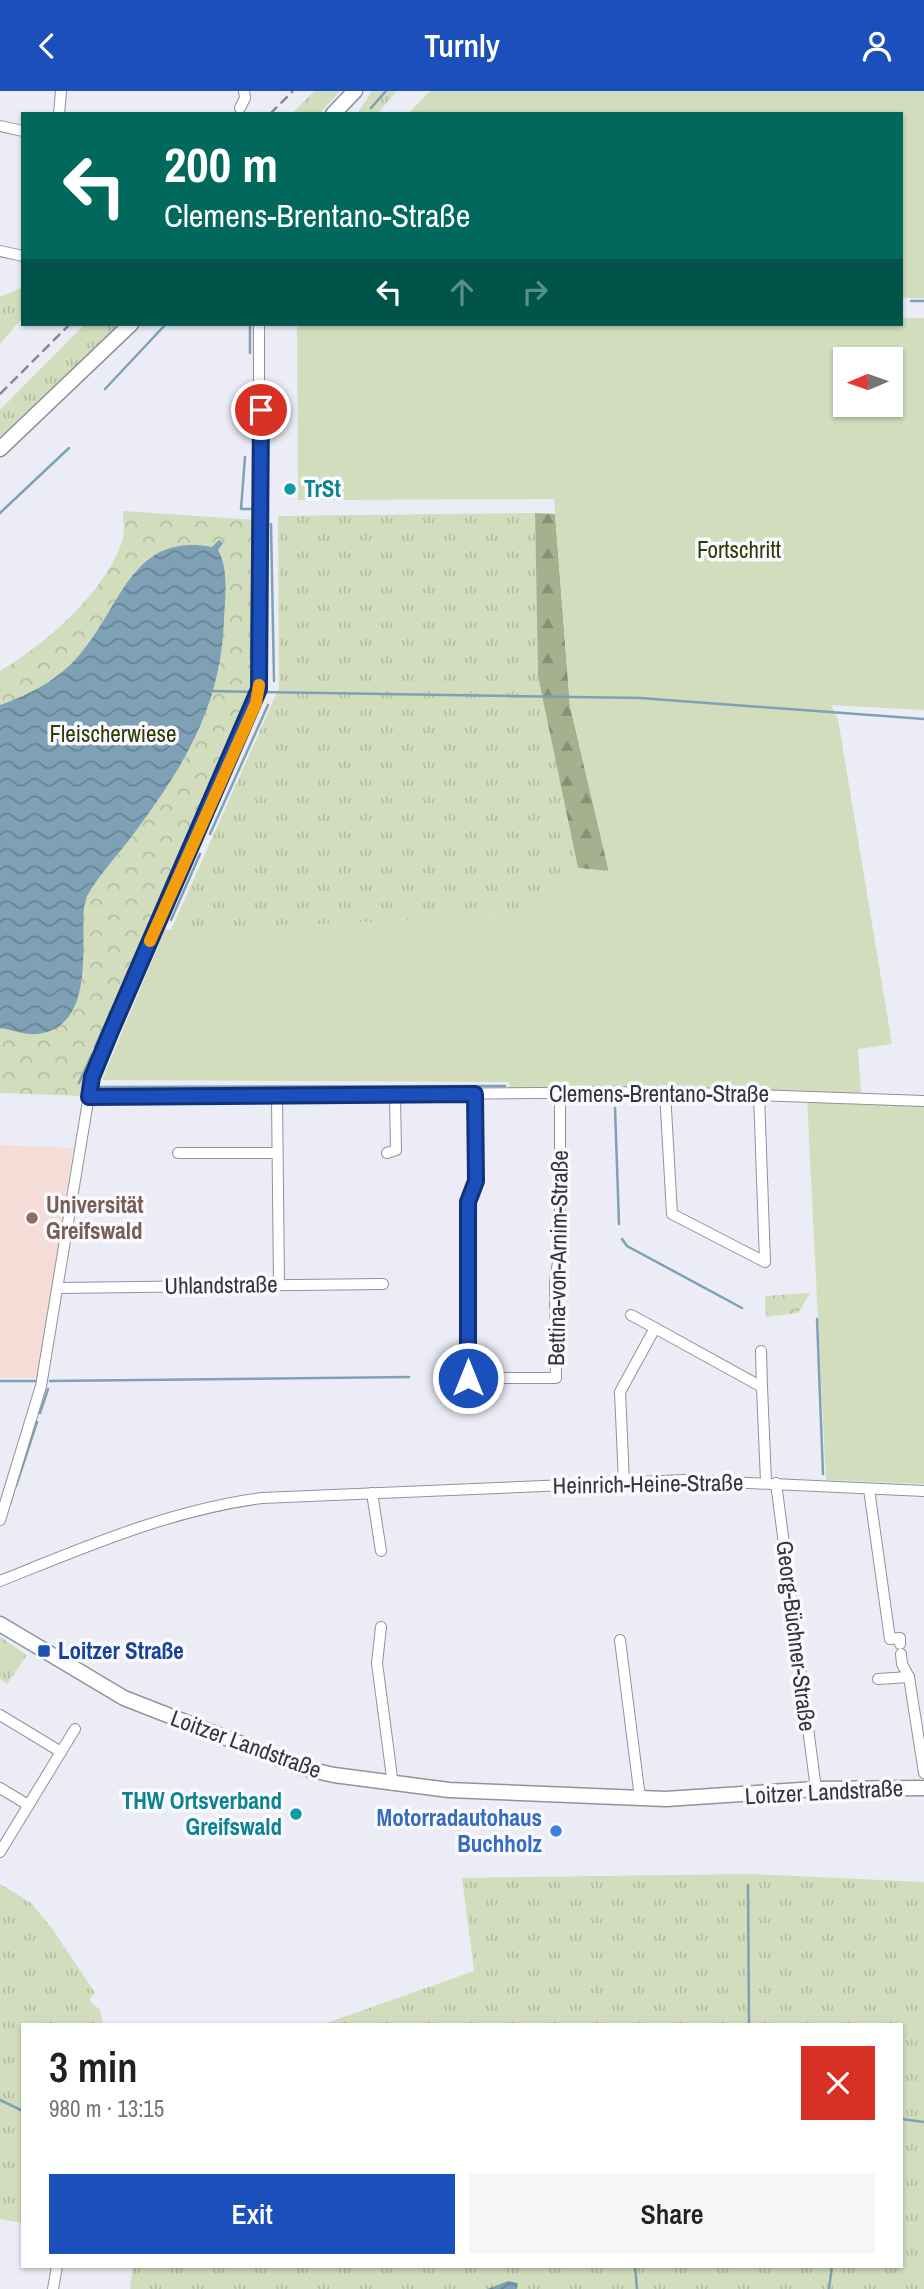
<!DOCTYPE html>
<meta charset="utf-8">
<style>
:root{--surface:#fff;--page:#f6f6f6;--text:#202124;--muted:#757577;--accent:#1b4fbb}
body{margin:0;font-family:"Archivo Narrow",sans-serif;background:var(--page);color:var(--text);height:100vh;display:flex;flex-direction:column;font-size:26px;white-space:nowrap}
*{box-sizing:border-box;margin:0}
p{font-size:23px;color:var(--muted)}
.icon{flex:none;width:38px;height:38px;fill:none;stroke:currentColor;stroke-width:2;stroke-linecap:round;stroke-linejoin:round}
.map{position:relative;flex:1;overflow:hidden}
.details{position:absolute;left:21px;top:1932px;width:882px;height:245px;display:flex;flex-direction:column;background:var(--surface);border-radius:0px;box-shadow:0 2px 5px #0004}
.details>*{flex:none}
.hud{position:absolute;left:21px;top:21px;width:882px;height:214px;border-radius:0px;box-shadow:0 2px 5px #0004;background:#00695c;color:#fff;overflow:hidden}
.needle{width:46px;rotate:268deg}
.tools{position:absolute;left:833px;top:256px;display:grid;gap:14px}
.tools a{display:grid;place-items:center;width:70px;height:70px;border-radius:0px;background:var(--surface);box-shadow:0 2px 5px #0004;font-size:35px}
.pin{position:absolute;display:grid;place-items:center;width:60px;height:60px;color:#fff;margin:-30px;border:4px solid #fff;border-radius:50%;box-shadow:0 2px 7px #0007}
.me{position:absolute;width:77px;margin:-38px;rotate:0deg;stroke-linejoin:round;filter:drop-shadow(0 0 5px #0008)}
.turn{display:flex;align-items:center;gap:24px;height:147px;padding:0 28px;font-size:32px}
.turn .icon{width:91px;height:91px;stroke-width:2.5}
.turn b{display:block;font-size:49px;line-height:60px}
.lanes{display:flex;align-items:center;height:66px;padding:0 28px;background:#0003;justify-content:center;gap:35px;direction:ltr}
.lanes .off{opacity:.35}
.round{display:grid;place-items:center;flex:none;width:74px;height:74px;border-radius:0px;background:var(--page)}
.overview{display:flex;align-items:center;justify-content:space-between;height:119px;padding:0 28px}
h1{font-size:42px;font-weight:600;line-height:52px}
.cta{display:flex;gap:14px;margin-top:auto;padding:14px 28px}
.cta a{flex:1;height:80px;border-radius:0px;background:var(--accent);color:#fff;font-size:28px;font-weight:600;line-height:80px;text-align:center}
.cta a+a{background:var(--page);color:var(--text)}
header{display:flex;justify-content:space-between;align-items:center;height:91px;padding:0 28px;background:var(--accent);color:#fff;font-size:32px;font-weight:600}
.map>svg:first-child{display:block}
</style>
<header><svg class="icon" aria-label="back" viewBox="0 0 24 24"><path d="M15 5l-7 7 7 7"/></svg>Turnly<svg class="icon" aria-label="person" viewBox="0 0 24 24"><circle cx="12" cy="8" r="4"/><path d="M4 21q1-7 8-7t8 7"/></svg></header>
<div class="map">
<svg width="924" height="2198" viewBox="0 0 924 2198">
<defs>
<pattern id="grass-tufts" width="24" height="20" patternUnits="userSpaceOnUse" patternTransform="scale(1.75)"><rect width="24" height="20" fill="#d1ddbc"/><path d="M3 7l-1-3M5 7V3M7 7l1-3M15 17l-1-3M17 17v-4M19 17l1-3" fill="none" stroke="#b4bea2"/></pattern>
<pattern id="forest-firs" width="22" height="20" patternUnits="userSpaceOnUse" patternTransform="scale(1.75)"><rect width="22" height="20" fill="#a4b08e"/><path d="M5 1l3.5 6h-7zM16 11l3.5 6h-7z" fill="#869075"/></pattern>
<pattern id="park-crowns" width="20" height="18" patternUnits="userSpaceOnUse" patternTransform="scale(1.75)"><rect width="20" height="18" fill="#d1ddbc"/><path d="M2 6a3 3 0 1 1 6 0M12 15a3 3 0 1 1 6 0" fill="none" stroke="#b4bea2"/></pattern>
<pattern id="water-waves" width="16" height="10" patternUnits="userSpaceOnUse" patternTransform="scale(1.75)"><rect width="16" height="10" fill="#7ea1b6"/><path d="M0 5q4-4 8 0t8 0" fill="none" stroke="#688495"/></pattern>
</defs>
<rect width="100%" height="100%" fill="#ebecf5"/>
<path fill="#f6dcd6" d="M0,1054L73,1057L38,1287H0Z"/>
<g fill="url(#grass-tufts)">
<path d="M314,0H340L319,23H292Z"/>
<path d="M372,0H397L377,23H357Z"/>
<path d="M23,196V226L0,253V206Z"/>
<path d="M85,233H124L0,351V319Z"/>
<path d="M535,422L538,585L578,777L505,826L171,839L279,597L278,425Z"/>
<path d="M0,1546L27,1564L7,1593L0,1588Z"/>
<path d="M749,1783L924,1791V2198H130L133,2175H901V1934H321L474,1880L462,1787Z"/>
<path d="M0,1793L31,1812L51,1836L95,1902L89,1909L100,1919L103,1934H23V2132L0,2128Z"/>
</g>
<path fill="url(#forest-firs)" d="M535,422L555,423L570,615L609,781L578,777L538,585Z"/>
<g fill="url(#park-crowns)">
<path d="M123,420L256,429L252,611L82,1005L0,1002V580C44,555 109,498 123,447C125,438 123,429 123,420Z"/>
<path d="M810,1202L798,1222L766,1226L765,1205Z"/>
</g>
<g fill="#d1ddbc" fill-rule="evenodd">
<path d="M430,0H924V207H901V23H408Z"/>
<path d="M901,227H924V619L831,614L838,628L892,953L858,958L861,1003L656,995L510,998L509,991L102,989L165,839L504,826L578,777L609,780L570,615L554,408L298,409L297,233H901ZM845,268H891V313H845Z"/>
<path d="M807,1008L924,1014V1393L826,1389Z"/>
</g>
<g fill="url(#water-waves)">
<path d="M219,449L223,452L218,459C229,478 225,507 224,528C221,614 186,672 135,741C119,763 100,782 87,805L84,816C81,854 94,931 43,942C28,946 15,939 0,937V614C31,603 60,588 81,562C122,514 132,441 212,456Z"/>
<path d="M508,2190L518,2192L517,2198H487Z"/>
</g>
<g fill="none" stroke-linecap="round" stroke-linejoin="round">
<g stroke="#7ea1b6" stroke-width="2.5">
<path d="M371,17L386,0"/>
<path d="M911,210H924"/>
<path d="M250,233V262"/>
<path d="M250,294L252,342"/>
<path d="M105,298L166,233"/>
<path d="M245,366L241,418H253"/>
<path d="M0,422L69,357"/>
<path d="M271,433L274,590"/>
<path d="M251,568L253,429"/>
<path d="M210,600L253,601"/>
<path d="M260,601L640,607L924,628"/>
<path d="M210,743L268,614"/>
<path d="M171,829L200,763"/>
<path d="M122,896L228,657"/>
<path d="M95,956L114,915"/>
<path d="M79,992L92,963"/>
<path d="M97,996L505,995"/>
<path d="M615,1017L619,1133"/>
<path d="M622,1148L627,1155L742,1217"/>
<path d="M817,1228L823,1383"/>
<path d="M0,1290H35"/>
<path d="M50,1290L409,1286"/>
<path d="M40,1322L48,1298"/>
<path d="M16,1395L37,1331"/>
<path d="M10,1413L13,1403"/>
<path d="M748,1794L749,1934"/>
<path d="M0,2009L23,2020"/>
<path d="M901,2028L924,2031"/>
<path d="M635,2175L637,2198"/>
<path d="M829,2198L832,2175"/>
</g>
<defs>
<g id="street">
<path d="M240,17L245,7L244,0"/>
<path d="M59,23L61,0"/>
<path d="M0,35L23,40"/>
<path d="M0,160L23,165"/>
<path d="M665,1001L672,1123L765,1171L759,1003"/>
<path d="M475,1003L476,1090L468,1111L469,1287H556L555,1191L560,1158V1002"/>
<path d="M277,1005L279,1193"/>
<path d="M89,1006L665,1001L924,1010"/>
<path d="M178,1062H277"/>
<path d="M387,1062L396,1059L395,1004"/>
<path d="M59,1197L383,1193"/>
<path d="M631,1224L655,1237"/>
<path d="M761,1260L762,1296"/>
<path d="M451,1286L469,1287"/>
<path d="M624,1391L620,1301L655,1237L762,1296L766,1391"/>
<path d="M776,1392L816,1698"/>
<path d="M869,1398L890,1548L900,1547V1553"/>
<path d="M372,1402L381,1460"/>
<path d="M0,1429L41,1295L92,986L259,598V233"/>
<path d="M0,1490C85,1456 170,1419 262,1407L685,1389L924,1400"/>
<path d="M381,1536L377,1572L393,1694"/>
<path d="M620,1549L640,1707"/>
<path d="M901,1563L902,1573L909,1586L924,1682"/>
<path d="M878,1588L909,1586"/>
<path d="M0,1624L61,1661"/>
<path d="M0,1697L28,1714"/>
<path d="M0,1761L75,1638"/>
<path d="M53,2198L57,2175"/>
</g>
<g id="secondary">
<path d="M333,23L355,0"/>
<path d="M0,358L131,233"/>
<path d="M0,1533L124,1607L303,1677L334,1684L449,1699L666,1708L816,1698L924,1697"/>
</g>
</defs>
<use href="#street" stroke="#92929a" stroke-width="12"/>
<use href="#secondary" stroke="#92929a" stroke-width="17"/>
<use href="#street" stroke="#fff" stroke-width="10"/>
<use href="#secondary" stroke="#fff" stroke-width="14"/>
<g stroke="#87888d" stroke-width="2.5" stroke-dasharray="10 5" stroke-linecap="butt">
<path d="M270,23L293,0"/>
<path d="M0,303L70,233"/>
</g>
</g>
<g fill="none" stroke-linecap="round" stroke-linejoin="round">
<defs>
<path id="route" d="M261,319L259,598L111,940L92,986L89,1006L475,1003L476,1090L468,1111V1287"/>
</defs>
<use href="#route" stroke="#12337a" stroke-width="18"/>
<use href="#route" stroke="#1b4fbb" stroke-width="12"/>
<path stroke="#f59e0b" stroke-width="12" d="M150,850L256,612L259,594"/>
</g>
<g fill="#0f9aa8" stroke="#f9f9ff" stroke-width="2.5">
<circle cx="290" cy="398" r="7"/>
<circle cx="296" cy="1723" r="7"/>
</g>
<circle fill="#8d6e63" stroke="#f9f9ff" stroke-width="2.5" cx="32" cy="1127" r="7"/>
<rect fill="#1a4fb4" stroke="#f9f9ff" stroke-width="2.5" x="37" y="1553" width="14" height="14" rx="3.5"/>
<circle fill="#3f7fe0" stroke="#f9f9ff" stroke-width="2.5" cx="556" cy="1740" r="7"/>
<g text-anchor="middle" stroke-width="7" stroke-linejoin="round" paint-order="stroke">
<g font-size="23" font-weight="bold" fill="#0d838f" stroke="#f9f9ff" text-anchor="start">
<text x="304" y="406">TrSt</text>
<text x="282" y="1718" text-anchor="end">THW Ortsverband<tspan x="282" dy="26">Greifswald</tspan></text>
</g>
<g font-size="23" fill="#2e3b01" stroke="#f9f9ff">
<text x="739" y="467">Fortschritt</text>
<text x="113" y="651">Fleischerwiese</text>
</g>
<g font-size="23" fill="#353538" stroke="#f9f9ff">
<text x="659" y="1011">Clemens-Brentano-Straße</text>
<text transform="translate(558 1167) rotate(-89)" y="8">Bettina-von-Arnim-Straße</text>
<text transform="translate(221 1194) rotate(-1)" y="8">Uhlandstraße</text>
<text transform="translate(648 1393) rotate(-1)" y="8">Heinrich-Heine-Straße</text>
<text transform="translate(796 1545) rotate(83)" y="8">Georg-Büchner-Straße</text>
<text transform="translate(246 1653) rotate(20)" y="8">Loitzer Landstraße</text>
<text transform="translate(824 1701) rotate(-3)" y="8">Loitzer Landstraße</text>
</g>
<g font-size="23" font-weight="bold" fill="#785e54" stroke="#f9f9ff" text-anchor="start">
<text x="46" y="1122">Universität<tspan x="46" dy="26">Greifswald</tspan></text>
</g>
<g font-size="23" font-weight="bold" fill="#164399" stroke="#f9f9ff" text-anchor="start">
<text x="58" y="1568">Loitzer Straße</text>
</g>
<g font-size="23" font-weight="bold" fill="#366cbe" stroke="#f9f9ff" text-anchor="end">
<text x="542" y="1735">Motorradautohaus<tspan x="542" dy="26">Buchholz</tspan></text>
</g>
</g>
</svg>
<div class="tools">
<a><svg class="needle" viewBox="-14 -14 28 28"><path d="M0-13l5 13h-10z" fill="#e53935"/><path d="M0 13l5-13h-10z" fill="#757577"/></svg></a>
</div>
<div class="pin" style="left:261px;top:319px;background:#d93025"><svg class="icon" aria-label="arrive" viewBox="0 0 24 24"><path d="M6 21V4h12l-3 4 3 4H6"/></svg></div>
<svg class="me" style="left:468px;top:1287px" viewBox="-20 -20 40 40"><circle r="17" fill="#1b4fbb" stroke="#fff" stroke-width="3"/><path d="M0-11L8 9 0 5-8 9z" fill="#fff"/></svg>
<div class="hud">
<div class="turn"><svg class="icon" aria-label="left" viewBox="0 0 24 24"><path d="M17 20v-9H6M10 6l-5 5 5 5"/></svg><div><b>200 m</b>Clemens-Brentano-Straße</div></div>
<div class="lanes"><svg class="icon" aria-label="left" viewBox="0 0 24 24"><path d="M17 20v-9H6M10 6l-5 5 5 5"/></svg><svg class="icon off" aria-label="ahead" viewBox="0 0 24 24"><path d="M12 20V5M6 11l6-6 6 6"/></svg><svg class="icon off" aria-label="right" viewBox="0 0 24 24"><path d="M7 20v-9h11M14 6l5 5-5 5"/></svg></div>
</div>
<section class="details">
<div class="overview"><div><h1>3 min</h1><p>980 m · 13:15</p></div><a class="round" style="background:#d93025;color:#fff"><svg class="icon" aria-label="close" viewBox="0 0 24 24"><path d="M6 6l12 12M18 6L6 18"/></svg></a></div>
<div class="cta"><a>Exit</a><a>Share</a></div>
</section>
</div>
